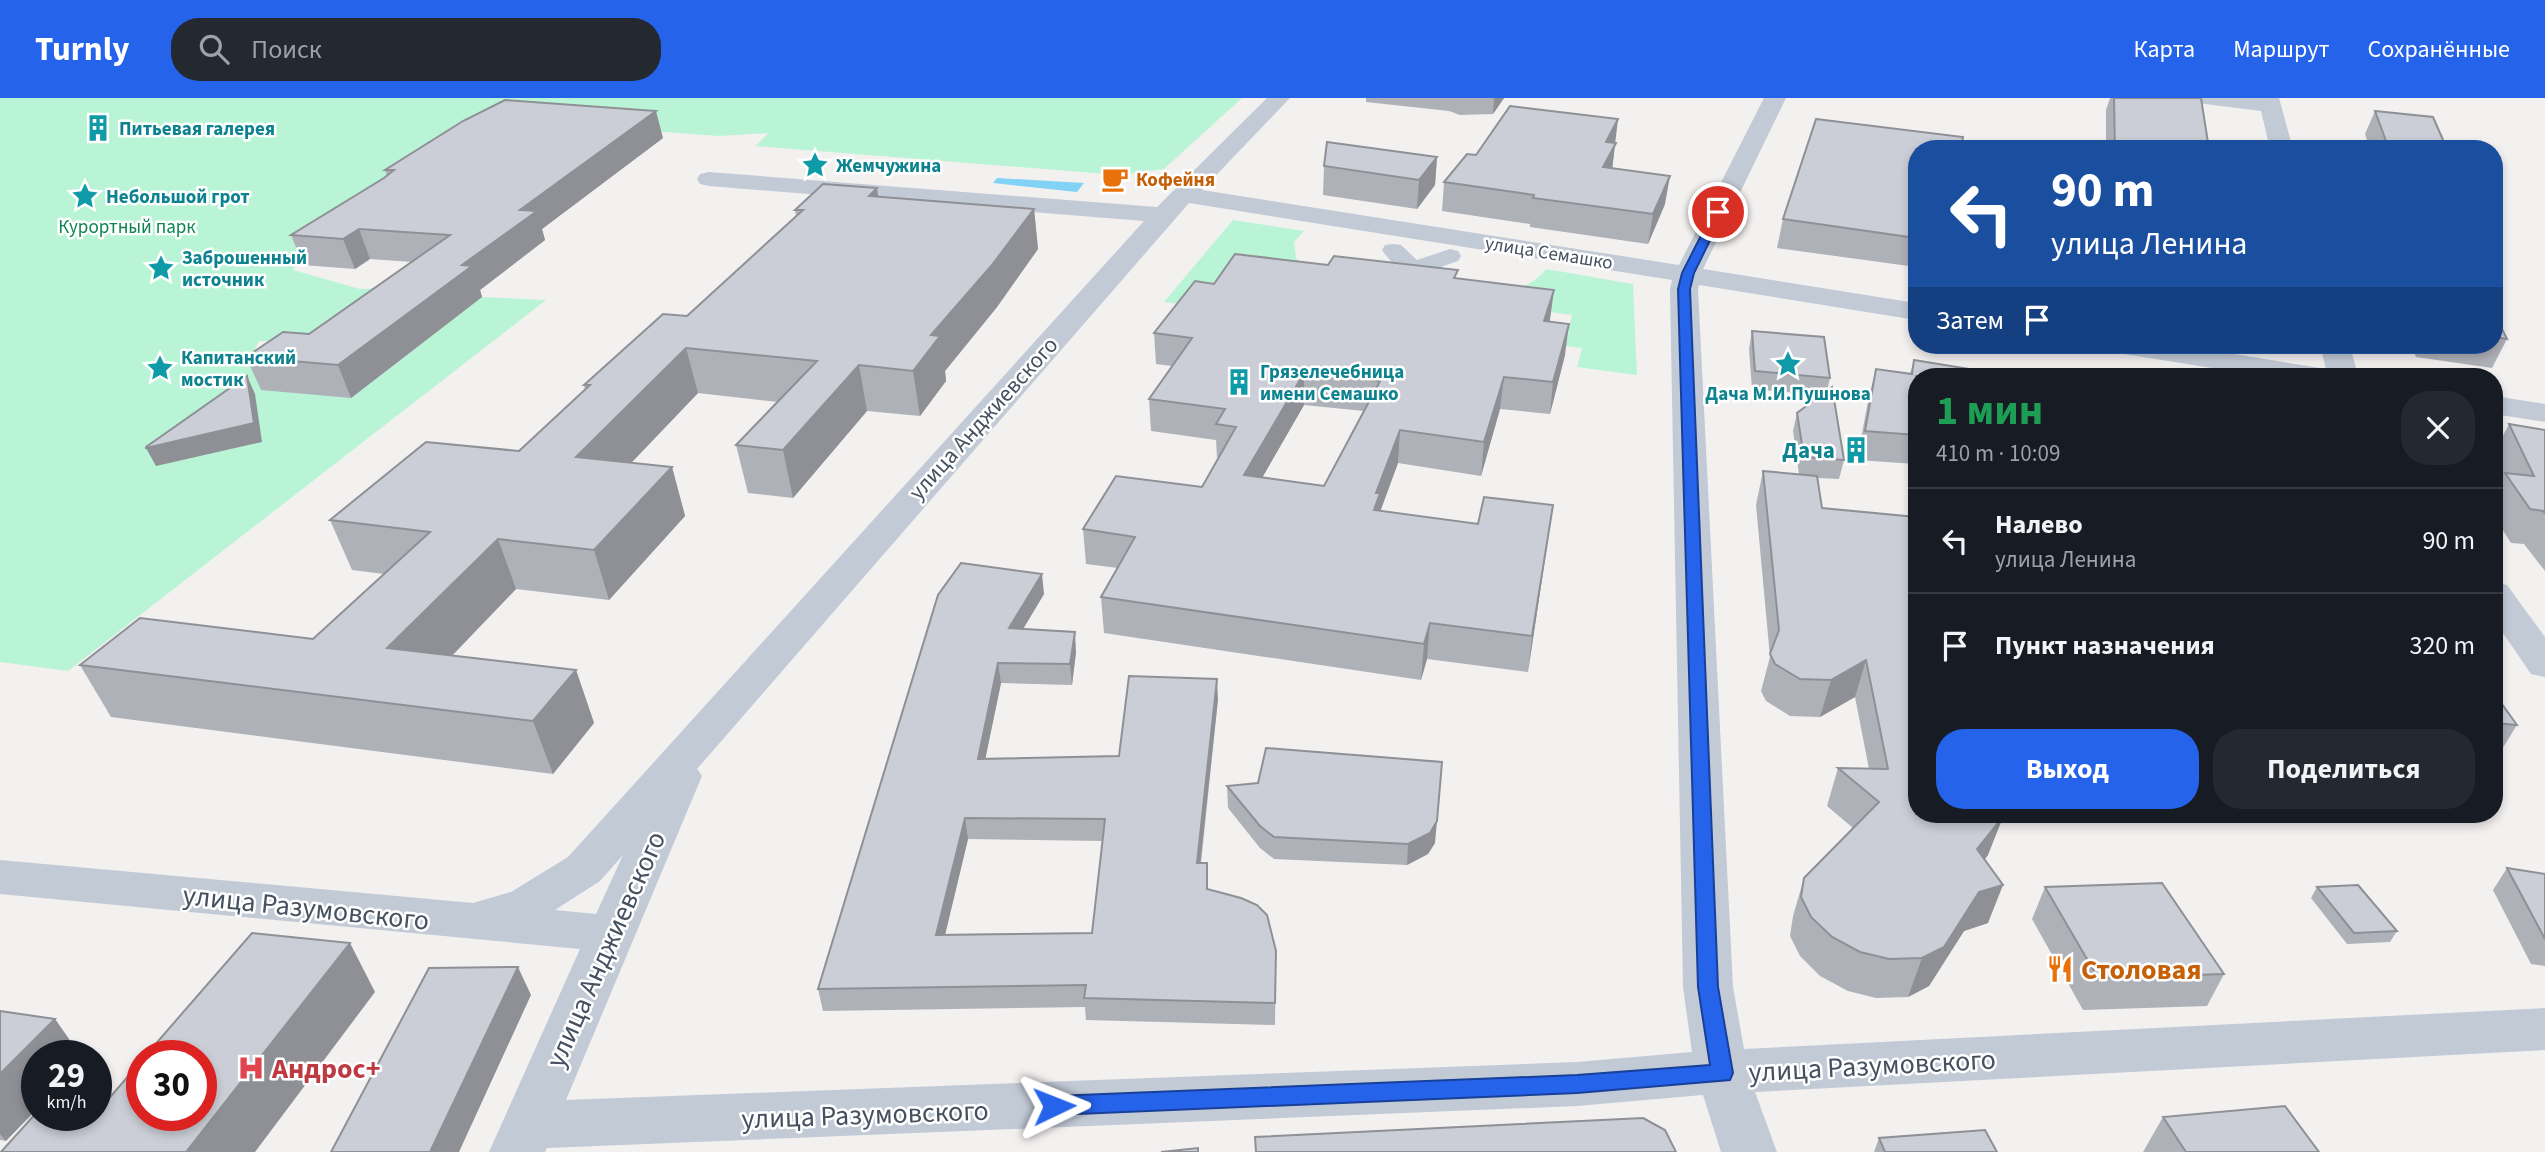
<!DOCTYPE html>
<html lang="ru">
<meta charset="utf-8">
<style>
:root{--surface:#171b24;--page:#242831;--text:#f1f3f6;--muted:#9ea1a6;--line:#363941;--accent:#2563eb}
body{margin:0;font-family:"Source Sans 3",sans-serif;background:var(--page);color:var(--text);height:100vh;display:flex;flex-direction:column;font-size:26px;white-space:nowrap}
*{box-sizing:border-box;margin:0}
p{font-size:23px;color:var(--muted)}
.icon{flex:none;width:38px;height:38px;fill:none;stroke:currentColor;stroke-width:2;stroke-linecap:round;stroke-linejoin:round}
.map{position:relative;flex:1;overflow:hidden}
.sheet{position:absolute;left:1908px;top:270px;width:595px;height:455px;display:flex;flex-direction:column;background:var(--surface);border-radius:28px;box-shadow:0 4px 10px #0003}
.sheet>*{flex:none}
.hud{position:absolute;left:1908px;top:42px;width:595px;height:214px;border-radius:28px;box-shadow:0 4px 10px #0003;background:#1a4fa0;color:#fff;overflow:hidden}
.speed{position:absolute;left:21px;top:942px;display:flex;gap:14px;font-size:35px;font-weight:700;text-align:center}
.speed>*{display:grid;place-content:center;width:91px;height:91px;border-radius:50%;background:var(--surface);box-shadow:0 4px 10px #0003;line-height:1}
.speed small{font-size:18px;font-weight:400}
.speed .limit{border:10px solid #d22;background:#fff;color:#111}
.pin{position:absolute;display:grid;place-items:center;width:60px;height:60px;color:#fff;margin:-30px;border:4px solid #fff;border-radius:50%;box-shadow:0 2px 7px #0007}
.me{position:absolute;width:77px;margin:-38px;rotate:88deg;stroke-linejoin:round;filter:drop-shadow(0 0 5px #0008)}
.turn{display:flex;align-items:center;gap:24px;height:147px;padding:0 28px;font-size:32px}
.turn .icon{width:91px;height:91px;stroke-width:2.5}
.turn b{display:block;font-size:49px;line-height:60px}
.then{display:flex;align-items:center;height:66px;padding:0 28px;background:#0003;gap:14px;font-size:26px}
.round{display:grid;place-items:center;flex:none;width:74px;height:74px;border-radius:28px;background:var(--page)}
.summary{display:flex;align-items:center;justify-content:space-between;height:119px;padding:0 28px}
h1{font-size:42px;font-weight:700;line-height:52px;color:#1e9e55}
.action{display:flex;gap:14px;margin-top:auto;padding:14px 28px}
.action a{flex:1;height:80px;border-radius:28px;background:var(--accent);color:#fff;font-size:28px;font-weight:700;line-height:80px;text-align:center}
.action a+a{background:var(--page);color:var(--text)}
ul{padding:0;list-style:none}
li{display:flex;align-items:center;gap:21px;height:105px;padding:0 28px;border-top:2px solid var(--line)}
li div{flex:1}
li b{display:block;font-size:26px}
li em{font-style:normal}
header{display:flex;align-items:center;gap:42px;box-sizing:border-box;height:98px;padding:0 35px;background:var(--accent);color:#fff}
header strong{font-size:33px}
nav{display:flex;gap:38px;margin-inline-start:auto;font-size:24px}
.search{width:490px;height:63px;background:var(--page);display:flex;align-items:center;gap:18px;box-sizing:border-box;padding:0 24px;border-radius:28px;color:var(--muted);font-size:26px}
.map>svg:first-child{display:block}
</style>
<header>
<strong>Turnly</strong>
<div class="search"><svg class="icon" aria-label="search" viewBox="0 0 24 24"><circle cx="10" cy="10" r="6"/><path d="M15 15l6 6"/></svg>Поиск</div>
<nav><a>Карта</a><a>Маршрут</a><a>Сохранённые</a></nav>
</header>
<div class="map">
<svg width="2545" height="1054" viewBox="0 0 2545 1054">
<rect width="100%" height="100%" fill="#f3f0f0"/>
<g fill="#baf4d6">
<path d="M0,0H1242L1164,71L1119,77L755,48L769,35L719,38L596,29L311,150L293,172L360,191L403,189L328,244L259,243L248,266L271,276L482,199L546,202L68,573L0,564Z"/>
<path d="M1233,122L1304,133L1294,144L1296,160L1304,168L1211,210L1164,204Z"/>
<path d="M1546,171L1633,186L1637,277L1577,269L1582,250L1564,248L1572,217L1482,205C1502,195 1534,189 1546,171Z"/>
</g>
<path fill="#82d2f6" d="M997,80L1084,85L1077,94L993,85Z"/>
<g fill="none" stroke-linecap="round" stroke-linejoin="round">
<path fill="#c2cad6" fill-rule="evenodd" d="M1393,146L1401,147L1417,162L1450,151L1458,153L1461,158L1458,163C1422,175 1408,189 1382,152L1385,147Z"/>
<g fill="#c2cad6" fill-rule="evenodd">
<path d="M1267,0H1290L1202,92L1679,167L1764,0H1786L1703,171L1916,205V222L1699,187L1698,191L1733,889L1744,951L2545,910V952L1755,994L1777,1054H1721L1703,997L1577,1008L547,1050L545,1054H489L580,851L0,796V762L473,805L511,794L568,759L1144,123L709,88L700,86L697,81L700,76L709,74L1157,109ZM1189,105L1672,182L1670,191L1683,889L1692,954L1577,964L566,1002L702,678L697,671ZM623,757L596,816L555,812L600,783Z"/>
<path d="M2194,0H2279L2293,51H2270L2261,13L2197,5Z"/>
<path d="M2109,247H2178L2326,271L2320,247H2350L2358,278H2262L2124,256L2114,253Z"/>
<path d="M2494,298L2545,306V324L2494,316Z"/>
<path d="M2494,484L2507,487L2545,539V579L2531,576L2494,522Z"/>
</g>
</g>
<g fill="#afb1b8" fill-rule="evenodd">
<path d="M1366,0H1504L1493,16L1460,17L1449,13L1366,4Z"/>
<path d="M2110,0H2201L2209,51H2106V12Z"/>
<path d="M2375,13L2447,51H2370L2365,36Z"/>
<path d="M663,40L542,131L545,142L480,192L482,199L351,300L261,292L246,259L309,236L412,164L370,161L355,171L303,167L291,137L387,78L385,72Z"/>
<path d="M1615,45L1612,70L1665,106L1648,146L1530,129V126L1442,113L1444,84L1476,57Z"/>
<path d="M1916,51V169L1777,150L1783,121Z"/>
<path d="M1437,59L1435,87L1417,111L1323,97L1324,68Z"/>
<path d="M878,98L1034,111L1038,151L997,209L945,273L946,283L920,318L867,313L793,400L748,395L736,347L778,304L698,295L631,365L672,369L685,418L609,502L516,491L452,558L576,572L594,625L553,676L111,619L80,567L313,541L384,476L352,472L330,422L519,353L585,292L584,287L687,218L796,118L795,112Z"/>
<path d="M1328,167L1457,181L1550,224L1565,257L1550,316L1500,311L1481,378L1398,365L1380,413L1478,426L1553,407L1528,574L1427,561L1421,582L1104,535L1101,499L1118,470L1086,466L1083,431L1202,389L1219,359H1217L1216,342L1151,333L1149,301L1172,268L1156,266L1154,235L1214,186ZM1304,307L1364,313L1324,388L1262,380Z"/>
<path d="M2494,215L2507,241L2492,270L2416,259L2411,247H2494Z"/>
<path d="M1752,233L1830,280L1827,293L1844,362L1839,381L1817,380L1822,410L1916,716L1988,757L1985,761L1988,825L1964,833L1929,888L1908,899L1876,900L1848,893L1820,878L1800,858L1790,838L1793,818L1804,780L1853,730L1827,708L1838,670L1869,671L1855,599L1820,619L1790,618L1766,603L1761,593L1770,559L1756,407L1763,373L1799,376L1793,333L1797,315L1821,297L1752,291L1749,251Z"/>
<path d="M1914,262L1916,278V366L1857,362L1869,298L1876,271L1910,276Z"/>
<path d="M2509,326L2545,332V473L2524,446L2511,445L2494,418V395L2502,381L2494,363V355Z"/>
<path d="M1044,496L1023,531L1076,554L1072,587L1001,585L985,660L1119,658L1218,601L1201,765L1208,792L1276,853L1275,927L1086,922L1085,909L823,913L818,891L938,497ZM968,741L1103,743L1092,835L945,836Z"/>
<path d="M2494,595L2517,627L2494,664Z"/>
<path d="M1227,688L1435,745L1428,756L1407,767L1274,761L1260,750L1228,710Z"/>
<path d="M2507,770L2545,776V868L2531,866L2493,792Z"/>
<path d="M2045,789L2224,876L2207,908L2083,912L2032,821Z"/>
<path d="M2317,789L2397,833L2390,844L2347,846L2311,800Z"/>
<path d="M0,913L55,921L80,957H37L6,1043L0,1042Z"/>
<path d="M2163,1019L2319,1054H2143Z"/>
<path d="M1879,1040L1997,1054H1874Z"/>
</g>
<g fill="#8e9096">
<path d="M1494,0H1504L1493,16Z"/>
<path d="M656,13L663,40L542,131L545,142L480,192L482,199L351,300L338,267L462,167L520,112Z"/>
<path d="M1618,21L1612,73L1602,71L1606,44Z"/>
<path d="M1437,59L1435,87L1417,111L1419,82Z"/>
<path d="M1670,78L1665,106L1648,146L1653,116Z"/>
<path d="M877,90L883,130L869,98Z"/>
<path d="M1034,111L1038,151L997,209L945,273L946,283L920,318L913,273L931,237Z"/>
<path d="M359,131L370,161L355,171L343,141Z"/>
<path d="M1554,192L1550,222L1540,254L1544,223Z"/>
<path d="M1569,226L1565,257L1550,316L1553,284Z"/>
<path d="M686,250L698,295L591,407L576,359Z"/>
<path d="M859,267L867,313L793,400L783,352Z"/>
<path d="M1304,275V307L1244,411V377Z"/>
<path d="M247,278L255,296L262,344L156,368L146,350Z"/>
<path d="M1504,279L1500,311L1481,378L1484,344Z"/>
<path d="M1400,332L1398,365L1379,417L1374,412L1376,395Z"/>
<path d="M672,369L685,418L609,502L594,452Z"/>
<path d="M1553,407L1548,441L1528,574L1532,538Z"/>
<path d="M498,441L516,491L409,602L387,550Z"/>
<path d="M1042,476L1044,496L1011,551L1009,530Z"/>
<path d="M1430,525L1427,561L1421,582L1424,546Z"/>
<path d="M1075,534L1076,554L1072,587L1070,566Z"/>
<path d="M1866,562L1855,599L1820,619L1831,582Z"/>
<path d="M998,565L1001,585L981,682L978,661Z"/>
<path d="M576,572L594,625L553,676L533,623Z"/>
<path d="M1217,581L1218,601L1198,786L1197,765Z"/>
<path d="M2003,719L1988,757L1963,789L1977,751Z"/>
<path d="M965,720L968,741L940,858L936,837Z"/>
<path d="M1437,723L1435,745L1428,756L1407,767L1408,746Z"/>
<path d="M2003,787L1988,825L1964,833L1929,888L1908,899L1922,860L1979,794Z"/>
<path d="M350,845L375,894L255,1054H186Z"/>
<path d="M518,869L531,897L459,1054H430Z"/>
<path d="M55,921L80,957H37V1011L6,1043L0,1036V976Z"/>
</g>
<g fill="#cbced6" stroke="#8e9096" stroke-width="2" fill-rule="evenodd">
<path d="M2114,0H2201L2209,51H2115Z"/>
<path d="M505,2L656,13L520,112L537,113L462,167L472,168L338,267L246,259L283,234L309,236L450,137L359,131L343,141L291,137L384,80L394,72H385L463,23Z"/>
<path d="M1510,8L1618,21L1606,44L1616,45L1603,69L1670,78L1653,116L1533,100L1534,97L1444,84L1467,56L1476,57Z"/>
<path d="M2375,13L2433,19L2447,51H2389Z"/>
<path d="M1816,21L1963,39L1961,51H1916V140L1783,121Z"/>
<path d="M1327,44L1437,59L1419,82L1324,68Z"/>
<path d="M823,86L877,90L869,98L1034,111L992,167L931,237L940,238L913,273L859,267L783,352L736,347L817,263L686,250L576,359L672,369L594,452L498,441L387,550L576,572L533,623L80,567L140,520L313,541L430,434L330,422L426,344L519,353L590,287H584L663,216L687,218L803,112H795Z"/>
<path d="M1235,156L1328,167L1334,158L1458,172L1454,180L1554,192L1544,223L1569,226L1553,284L1504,279L1484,344L1400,332L1376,395H1380L1374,412L1478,426L1484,399L1553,407L1532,538L1430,525L1424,546L1101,499L1135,439L1083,431L1116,378L1202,389L1236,329L1216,326L1225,311L1149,301L1192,240L1154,235L1195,183L1214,186ZM1304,275L1380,283L1324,388L1244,377Z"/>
<path d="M2494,215L2507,241L2494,239Z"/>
<path d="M1752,233L1824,239L1830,280L1755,273Z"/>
<path d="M1914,262L1982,273L1981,278H1916V337L1865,333L1876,271L1912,276Z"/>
<path d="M247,278L254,325L146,350V349Z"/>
<path d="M1832,289L1844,362L1804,359L1797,315Z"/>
<path d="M2509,326L2545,332V415L2543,413L2530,411L2505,375L2534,378Z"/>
<path d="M1763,373L1817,378L1822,410L1916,419V716H2002L2003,719L1977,751L2003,787L1979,794L1944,849L1922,860L1889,861L1860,854L1832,839L1811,819L1801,799L1804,780L1879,704L1838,670L1888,671L1866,562L1831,582L1800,581L1775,566L1770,556L1779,532Z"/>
<path d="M961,465L1042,476L1009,530L1075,534L1070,566L998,565L978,661L1119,658L1129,578L1217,581L1197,765H1207V791L1241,800L1257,807L1267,817L1276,853L1275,905L1084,900L1086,887L818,891L938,497ZM965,720L1105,721L1092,835L936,837Z"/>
<path d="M2494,595L2517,627L2494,625Z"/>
<path d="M1266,650L1442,664L1437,723L1430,735L1408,746L1274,739L1260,728L1227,688L1258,685Z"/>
<path d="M2507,770L2545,776V841Z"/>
<path d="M2162,785L2224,876L2098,880L2045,789Z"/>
<path d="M2358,787L2397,833L2354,835L2317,789Z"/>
<path d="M252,835L350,845L186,1054H1L37,1014V1017H96V1003L106,1004L142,962V1017H201V957H146Z"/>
<path d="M518,869L430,1054H331L429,870Z"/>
<path d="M0,913L55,921L0,976Z"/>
<path d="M2285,1008L2319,1054H2186L2163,1019Z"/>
<path d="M1643,1020L1665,1032L1676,1054H1256L1255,1039Z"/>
<path d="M1985,1032L1997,1054H1885L1879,1040Z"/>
<path d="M1198,1050V1054H1161Z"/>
</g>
<path fill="#2563eb" stroke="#184099" stroke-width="2" d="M1718,111L1724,114L1694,175L1690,191L1718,889L1733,975L1730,982L1577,995L1054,1017L1046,1014L1043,1008L1046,1001L1054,998L1577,977L1710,967L1698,889L1678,191L1682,175L1713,114Z"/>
<defs>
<symbol id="building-bare" viewBox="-9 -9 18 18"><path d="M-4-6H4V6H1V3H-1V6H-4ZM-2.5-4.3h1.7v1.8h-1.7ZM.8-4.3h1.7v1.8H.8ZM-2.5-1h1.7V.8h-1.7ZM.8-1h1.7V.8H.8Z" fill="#0f9aa8" stroke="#fff" stroke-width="2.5" paint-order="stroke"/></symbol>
<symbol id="sight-bare" viewBox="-9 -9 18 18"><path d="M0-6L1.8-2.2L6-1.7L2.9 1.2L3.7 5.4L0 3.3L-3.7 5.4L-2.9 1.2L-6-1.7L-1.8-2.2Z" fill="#0f9aa8" stroke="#fff" stroke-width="2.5" paint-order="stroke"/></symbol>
<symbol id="cafe-bare" viewBox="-9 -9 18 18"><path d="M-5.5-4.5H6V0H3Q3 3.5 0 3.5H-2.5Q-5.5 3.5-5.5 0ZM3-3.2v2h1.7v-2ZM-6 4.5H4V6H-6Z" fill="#e8710a" stroke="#fff" stroke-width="2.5" paint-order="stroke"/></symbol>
<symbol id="restaurant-bare" viewBox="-9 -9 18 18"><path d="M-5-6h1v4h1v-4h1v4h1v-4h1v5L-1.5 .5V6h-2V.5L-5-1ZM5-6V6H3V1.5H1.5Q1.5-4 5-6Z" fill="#e8710a" stroke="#fff" stroke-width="2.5" paint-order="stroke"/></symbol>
<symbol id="hospital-bare" viewBox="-9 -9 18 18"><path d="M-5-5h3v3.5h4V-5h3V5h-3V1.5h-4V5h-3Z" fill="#e0444e" stroke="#fff" stroke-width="2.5" paint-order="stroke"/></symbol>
</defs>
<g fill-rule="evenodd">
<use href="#building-bare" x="79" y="11" width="38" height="38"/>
<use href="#sight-bare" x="796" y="48" width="38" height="38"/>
<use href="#cafe-bare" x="1096" y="62" width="38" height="38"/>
<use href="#sight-bare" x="66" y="79" width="38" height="38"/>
<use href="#sight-bare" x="142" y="151" width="38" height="38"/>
<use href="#sight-bare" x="1769" y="247" width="38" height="38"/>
<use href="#sight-bare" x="141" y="251" width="38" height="38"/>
<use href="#building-bare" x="1220" y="265" width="38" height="38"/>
<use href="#building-bare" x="1837" y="333" width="38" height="38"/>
<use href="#restaurant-bare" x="2041" y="852" width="38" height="38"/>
<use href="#hospital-bare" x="232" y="951" width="38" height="38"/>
</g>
<g text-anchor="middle" stroke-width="5" stroke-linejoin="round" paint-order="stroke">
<g font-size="19" font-weight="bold" fill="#0d838f" stroke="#fff" text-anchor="start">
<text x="119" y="37">Питьевая галерея</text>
<text x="836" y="74">Жемчужина</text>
<text x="106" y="105">Небольшой грот</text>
<text x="182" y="166">Заброшенный<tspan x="182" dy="22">источник</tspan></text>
<text x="181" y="266">Капитанский<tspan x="181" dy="22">мостик</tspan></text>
<text x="1260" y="280">Грязелечебница<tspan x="1260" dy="22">имени Семашко</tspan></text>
<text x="1788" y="302" text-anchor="middle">Дача М.И.Пушнова</text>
</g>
<g font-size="19" font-weight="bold" fill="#c56008" stroke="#fff" text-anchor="start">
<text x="1136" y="88">Кофейня</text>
</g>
<g font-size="19" fill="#0d8454" stroke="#fff">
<text x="127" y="135">Курортный парк</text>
</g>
<g font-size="19" fill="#455160" stroke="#fff">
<text transform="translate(1549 154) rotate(9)" y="7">улица Семашко</text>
</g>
<g font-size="23" fill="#455160" stroke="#fff">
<text transform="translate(983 320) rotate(-48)" y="8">улица Анджиевского</text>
</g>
<g font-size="23" font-weight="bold" fill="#0d838f" stroke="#fff" text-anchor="end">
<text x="1835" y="360">Дача</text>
</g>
<g font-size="28" fill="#455160" stroke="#fff">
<text transform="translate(306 809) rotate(6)" y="10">улица Разумовского</text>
<text transform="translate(605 851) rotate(-66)" y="10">улица Анджиевского</text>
<text transform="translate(1872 967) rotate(-3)" y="10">улица Разумовского</text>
<text transform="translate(865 1016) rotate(-2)" y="10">улица Разумовского</text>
</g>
<g font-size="28" font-weight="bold" fill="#c56008" stroke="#fff" text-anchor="start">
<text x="2081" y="881">Столовая</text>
</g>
<g font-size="28" font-weight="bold" fill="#be3a42" stroke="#fff" text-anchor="start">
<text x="272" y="980">Андрос+</text>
</g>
</g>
</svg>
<div class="speed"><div>29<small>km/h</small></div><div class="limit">30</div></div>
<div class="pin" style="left:1718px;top:114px;background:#d93025"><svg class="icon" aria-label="arrive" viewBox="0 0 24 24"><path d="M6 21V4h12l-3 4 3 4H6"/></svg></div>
<svg class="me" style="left:1054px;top:1008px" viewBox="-20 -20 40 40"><path d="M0-17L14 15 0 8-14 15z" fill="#2563eb" stroke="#fff" stroke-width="4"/></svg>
<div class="hud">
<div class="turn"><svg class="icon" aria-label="left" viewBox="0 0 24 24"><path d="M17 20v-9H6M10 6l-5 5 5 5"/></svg><div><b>90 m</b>улица Ленина</div></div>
<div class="then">Затем<svg class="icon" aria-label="arrive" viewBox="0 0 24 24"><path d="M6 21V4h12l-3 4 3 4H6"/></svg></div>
</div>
<section class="sheet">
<div class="summary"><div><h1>1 мин</h1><p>410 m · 10:09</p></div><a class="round"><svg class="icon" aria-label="close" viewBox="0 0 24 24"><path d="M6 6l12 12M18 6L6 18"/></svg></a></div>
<ul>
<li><svg class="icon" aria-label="left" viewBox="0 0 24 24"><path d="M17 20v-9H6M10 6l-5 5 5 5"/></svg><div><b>Налево</b><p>улица Ленина</p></div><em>90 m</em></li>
<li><svg class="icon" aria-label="arrive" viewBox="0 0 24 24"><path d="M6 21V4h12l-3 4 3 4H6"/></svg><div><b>Пункт назначения</b></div><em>320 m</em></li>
</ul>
<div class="action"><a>Выход</a><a>Поделиться</a></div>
</section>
</div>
